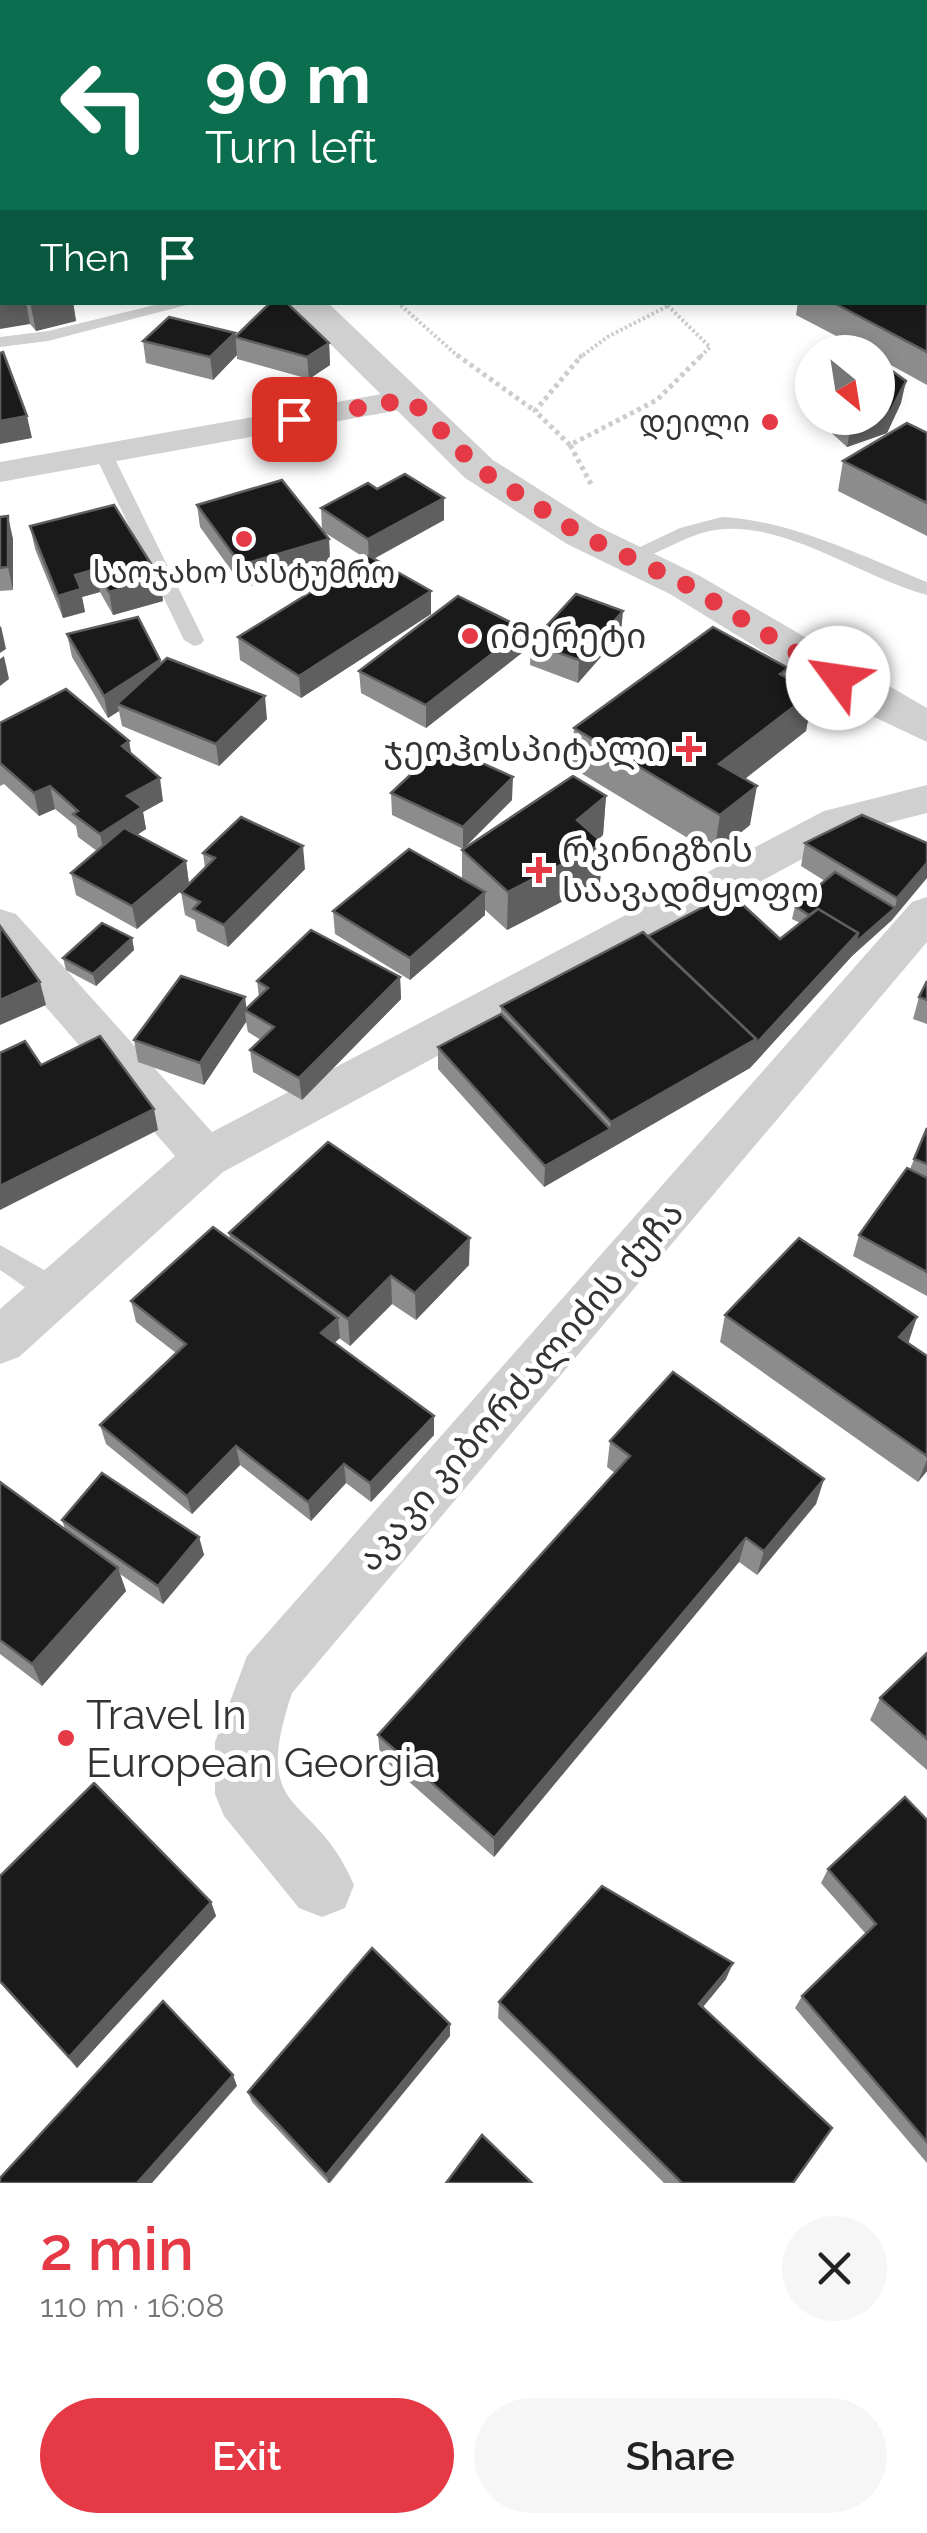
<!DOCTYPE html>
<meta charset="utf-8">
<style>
:root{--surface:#fff;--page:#f6f6f6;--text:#222;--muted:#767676;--accent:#e63946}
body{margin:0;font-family:Raleway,"Noto Sans Georgian",sans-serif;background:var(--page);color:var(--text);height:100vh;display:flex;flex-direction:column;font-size:38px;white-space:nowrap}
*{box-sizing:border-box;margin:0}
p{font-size:32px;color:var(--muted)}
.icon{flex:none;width:55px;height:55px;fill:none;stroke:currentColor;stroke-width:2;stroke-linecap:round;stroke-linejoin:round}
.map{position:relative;height:2183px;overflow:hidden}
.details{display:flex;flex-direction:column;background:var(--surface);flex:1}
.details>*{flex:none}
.top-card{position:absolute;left:0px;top:0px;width:928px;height:305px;box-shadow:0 5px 15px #0003;background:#0b6e4f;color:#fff;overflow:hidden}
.needle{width:65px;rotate:150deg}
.tools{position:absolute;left:795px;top:335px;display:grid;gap:20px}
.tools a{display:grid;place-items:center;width:100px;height:100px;border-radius:50%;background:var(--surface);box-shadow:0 5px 15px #0003;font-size:50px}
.pin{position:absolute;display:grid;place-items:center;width:85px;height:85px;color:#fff;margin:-42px;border-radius:20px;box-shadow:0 5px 15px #0006}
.me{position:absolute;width:110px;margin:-55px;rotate:301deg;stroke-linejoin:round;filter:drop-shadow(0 0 8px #0008)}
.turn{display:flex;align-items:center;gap:35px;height:210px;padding:0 40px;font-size:45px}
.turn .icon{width:130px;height:130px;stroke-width:2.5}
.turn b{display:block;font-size:70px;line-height:85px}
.then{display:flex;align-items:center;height:95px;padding:0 40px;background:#0003;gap:20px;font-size:38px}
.round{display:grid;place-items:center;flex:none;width:105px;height:105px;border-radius:52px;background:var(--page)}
.head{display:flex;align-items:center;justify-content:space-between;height:170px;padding:0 40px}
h1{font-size:60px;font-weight:600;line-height:75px;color:var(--accent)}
.button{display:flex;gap:20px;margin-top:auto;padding:20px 40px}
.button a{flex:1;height:115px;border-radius:60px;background:var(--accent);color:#fff;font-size:40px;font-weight:600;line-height:115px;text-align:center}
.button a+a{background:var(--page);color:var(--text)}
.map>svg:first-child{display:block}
</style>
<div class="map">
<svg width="927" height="2183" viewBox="0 0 927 2183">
<rect width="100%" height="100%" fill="#fff"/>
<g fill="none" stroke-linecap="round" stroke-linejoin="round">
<g stroke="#cdcdcd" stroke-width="4" stroke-dasharray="2.5 2.5" stroke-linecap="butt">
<path d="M397,302L460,358"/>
<path d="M664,302L710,347L699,358"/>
<path d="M579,358L609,336L668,306"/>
</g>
<g stroke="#cdcdcd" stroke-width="5" stroke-dasharray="4 4" stroke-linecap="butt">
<path d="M457,355L535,411"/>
<path d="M570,445L535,411L582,355"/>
<path d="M591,484L570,445L657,400L702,355"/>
</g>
<g fill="#d0d0d0" fill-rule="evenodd">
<path d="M167,302H198L48,341L0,347V337L48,331Z"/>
<path d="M103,448L112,453L204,640L201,644L194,646L184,640L94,453Z"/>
<path d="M722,517C793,521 861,556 927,582V595C863,578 782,519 715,530C684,535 659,555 629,563L619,557L680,528Z"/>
<path d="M0,1245L67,1283L71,1291L67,1299C45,1307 18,1281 0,1270Z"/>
</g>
<g fill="#d0d0d0" fill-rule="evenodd">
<rect x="925" y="72" width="2" height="16"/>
<path d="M410,389L422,392L427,399L422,406L0,482V462Z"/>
<path d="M927,785V813L852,832L223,1172L19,1357L0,1364V1309L175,1156L0,954V909L16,914L212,1132L824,811Z"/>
<path d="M927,897V942L292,1693C249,1821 314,1789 354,1885L345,1908L322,1917L299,1908L224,1816L215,1794V1742L247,1656L912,902Z"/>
</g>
<path fill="#d0d0d0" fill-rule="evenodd" d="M288,302H327L493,460L597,526L700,576L927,708V742L853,707L670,594L567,544L465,478Z"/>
</g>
<g fill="#8c8c8c">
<path d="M287,0H367V2H291Z"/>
<path d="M0,82L2,83V135L0,134Z"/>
<path d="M927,284V385L878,358V352H867L796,315L798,302H925Z"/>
<path d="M2,302H73L76,321L36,331L30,324Z"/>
<path d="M235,337L329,343L330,365L309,379L237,359V355L213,380L146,363L143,341Z"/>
<path d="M901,403L887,433L847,447L825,427L826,418H878Z"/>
<path d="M927,433V536L838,491L843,461Z"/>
<path d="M377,489L444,520L374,559L431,591V614L301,698L240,660L238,637L365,558L322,531L321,508Z"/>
<path d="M197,505L329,539L330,562L244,588L200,527Z"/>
<path d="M0,517L13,539V590L0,591Z"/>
<path d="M30,526L160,578L163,601L113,615L100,592L82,597L85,612L63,618L35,549Z"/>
<path d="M67,634L160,660L161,664L267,719L219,766L122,726L119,711L108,718L72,657Z"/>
<path d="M621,634L578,683L530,665L531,643Z"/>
<path d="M523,652L426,728L361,693L359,671Z"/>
<path d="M788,668L787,677L813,692L806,731L745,779L750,825L714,854L571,767L574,728Z"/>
<path d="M0,723L129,741L131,754L163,801L143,812L146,829L137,835L186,861L189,884L137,929L76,895L71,873L97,851L78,837L76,826L55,809L39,816L4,784L0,786Z"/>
<path d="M391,793L512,800L463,849L392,815Z"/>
<path d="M606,796L603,835L599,839L603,843L600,882L507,930L485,910V915L410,980L335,934L333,911L462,879V850Z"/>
<path d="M805,843H927L892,920L852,956L750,1068L544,1187L438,1069V1047L501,1014V1006L648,936L780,939L800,923L792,919L795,906L825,881L801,866Z"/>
<path d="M203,853L305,869L228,947L197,931L195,920L185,915L181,892L205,868Z"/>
<path d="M132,938L134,950L96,986L66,970L63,958Z"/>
<path d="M400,977L401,999L302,1100L253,1072L250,1050L261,1040L248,1032L246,1022L204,1085L138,1062L134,1040L247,1008L259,997L257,981Z"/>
<path d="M927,981V1024L913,1019L919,997Z"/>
<path d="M927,1128V1296L853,1256L859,1235L910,1169Z"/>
<path d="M229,1233L469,1265L416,1320L392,1304L350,1346L339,1338L334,1343L434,1416V1435L371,1502L346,1483L311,1521L240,1465L192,1514L106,1444L100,1425L176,1353L136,1322L131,1301L230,1240Z"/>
<path d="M725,1315L908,1343L927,1356V1471L918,1482L720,1342Z"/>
<path d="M610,1441L824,1479L816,1504L757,1575L739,1562L494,1857L380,1756L378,1735L615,1473L607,1467Z"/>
<path d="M0,1482L65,1529L62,1520L199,1537L204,1555L163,1604L120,1574L126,1591L42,1686L0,1654Z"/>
<path d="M927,1653V1770L870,1720L880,1698Z"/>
<path d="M927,1820V2163L795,2008L802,1996L866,1934L821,1883L828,1869Z"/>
<path d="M0,1876L211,1902L216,1916L77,2068L0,1983Z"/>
<path d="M726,1979L703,2007L793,2183H664L498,2018L499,2002Z"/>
<path d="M450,2036L330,2183H328L252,2102L248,2092Z"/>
</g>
<g fill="#5f5f5f">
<rect x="307" y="0" width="60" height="2"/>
<path d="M2,8V30L0,31V10Z"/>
<rect x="925" y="23" width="2" height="30"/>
<path d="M927,203V229L925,230V204Z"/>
<path d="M0,204H2V238L0,239Z"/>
<path d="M2,294V302H26L30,324L0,329V295Z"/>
<path d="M30,302H73L76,321L36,331Z"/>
<path d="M235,333L237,355L213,380L210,357Z"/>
<path d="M329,343L330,365L309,379L307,357Z"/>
<path d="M906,381L901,403L887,433L847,447L851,424L870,418H878V415Z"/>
<path d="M27,416L32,438L0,444V421Z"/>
<path d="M444,498V520L369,561L368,539Z"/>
<path d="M8,516L13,539V590L8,567Z"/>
<path d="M329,539L330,562L244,588L241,565Z"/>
<path d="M96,569L100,592L82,597L85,612L63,618L58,596L75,575Z"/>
<path d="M160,578L163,601L113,615L109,592Z"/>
<path d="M431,591V614L301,698L299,676Z"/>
<path d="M623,611L621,634L578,683L579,660Z"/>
<path d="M1,626L6,649L0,653V627Z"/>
<path d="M524,629L523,652L426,728V705Z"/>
<path d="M4,656L9,679L0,686V659Z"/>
<path d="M160,660L164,682L117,704L119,711L108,718L104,696Z"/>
<path d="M813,692L806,731L714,803L719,764Z"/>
<path d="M265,696L267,719L219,766L216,744Z"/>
<path d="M129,741L133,764L122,746Z"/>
<path d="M513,777L512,800L463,849V827Z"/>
<path d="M160,778L163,801L143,812L146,829L105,856L100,834L127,796Z"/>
<path d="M50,786L55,809L39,816L34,793Z"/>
<path d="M757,786L750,825L714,854L720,815Z"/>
<path d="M606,796L603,835L578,856L603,843L600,882L507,930L508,892L577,820Z"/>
<path d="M303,846L305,869L228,947L224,925Z"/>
<path d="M186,861L189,884L137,929L132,906Z"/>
<path d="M927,863V878L892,920L852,956L855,943L895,908L897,898Z"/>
<path d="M485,892V915L410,980V958Z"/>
<path d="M858,933L852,956L750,1068L544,1187L545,1166L610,1129L611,1122Z"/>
<path d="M132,938L134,950L96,986L93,974Z"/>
<path d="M400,977L401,999L302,1100L299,1078Z"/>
<path d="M40,982L46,1005L0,1025V1000Z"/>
<path d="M245,997L247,1012L245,1010L246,1022L204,1085L200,1063Z"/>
<path d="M154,1109L158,1130L0,1210V1186Z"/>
<path d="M470,1238L469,1265L416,1320L415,1293Z"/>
<path d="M391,1276L392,1304L350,1346L348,1319Z"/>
<path d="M917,1317L908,1344L899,1337Z"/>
<path d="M338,1318L340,1338L323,1353L321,1333Z"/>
<path d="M434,1416V1435L371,1502L370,1483Z"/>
<path d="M236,1446L240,1465L192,1514L187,1496Z"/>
<path d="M927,1460V1471L918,1482Z"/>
<path d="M344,1464L346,1483L311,1521L308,1502Z"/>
<path d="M824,1479L816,1504L757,1575L764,1551Z"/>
<path d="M199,1537L204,1555L163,1604L158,1586Z"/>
<path d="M746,1538L739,1562L494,1857V1838Z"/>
<path d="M118,1568L126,1591L42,1686L32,1664Z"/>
<path d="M211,1902L216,1916L77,2068L69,2057Z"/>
<path d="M733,1963L726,1979L693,2019L699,2004Z"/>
<path d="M450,2024V2036L329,2183L326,2175Z"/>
<path d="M233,2075L237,2086L152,2183H137Z"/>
</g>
<g fill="#1a1a1a" stroke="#5f5f5f" stroke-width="2.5">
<path d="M809,0H863L873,2H805Z"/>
<path d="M888,0H927V23H925V2H878Z"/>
<path d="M0,82L2,83V116L0,115Z"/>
<path d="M925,86H927V136L925,135Z"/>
<path d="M925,150L927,151V203L925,204Z"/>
<path d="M2,244V294L0,295V245Z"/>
<path d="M925,283L927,284V352L832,302H925Z"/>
<path d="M271,302H286L329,343L307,357L235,337Z"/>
<path d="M169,317L235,333L210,357L143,341Z"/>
<path d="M859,349L865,352H846Z"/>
<path d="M3,352L27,416L0,421V353Z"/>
<path d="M878,361L906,381L891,410L878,415Z"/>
<path d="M843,418H870L851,424Z"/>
<path d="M907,423L927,433V503L843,461Z"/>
<path d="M405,474L444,498L368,539L321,508L368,483L377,489Z"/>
<path d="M282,480L329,539L241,565L197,505Z"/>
<path d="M114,505L160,578L109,592L96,569L75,575L81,589L58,596L30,526Z"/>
<path d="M8,516V567L0,568V517Z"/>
<path d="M369,556L431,591L299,676L238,637Z"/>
<path d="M576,594L623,611L579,660L531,643Z"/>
<path d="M458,596L524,629L426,705L359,671Z"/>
<path d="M138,617L160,660L104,696L67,634Z"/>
<path d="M713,627L788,668L780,674L813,692L719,764L757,786L720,815L574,728Z"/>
<path d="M167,658L265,696L216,744L117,704Z"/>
<path d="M66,689L129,741L122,746L160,778L127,796L142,807L100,834L73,814L78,811L50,786L34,793L0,763V723Z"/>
<path d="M442,745L513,777L463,827L391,793Z"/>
<path d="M573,776L606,796L577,820L603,843L508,892L462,850Z"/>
<path d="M862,815L927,843V863L897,898L805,843Z"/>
<path d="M241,817L303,846L224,925L193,909L200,902L181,892L215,858L203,853Z"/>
<path d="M124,828L186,861L132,906L71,873Z"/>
<path d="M409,849L485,892L410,958L333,911Z"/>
<path d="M835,872L895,908L855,943L858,933L818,909L809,915L795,906Z"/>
<path d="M730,893L780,939L818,909L858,933L754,1046L756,1039L648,936Z"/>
<path d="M102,923L132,938L93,974L63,958Z"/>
<path d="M0,926L40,982L0,1000Z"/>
<path d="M311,930L400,977L299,1078L250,1050L274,1027L245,1010L268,988L257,981Z"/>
<path d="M643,932L756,1039L611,1122L501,1006Z"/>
<path d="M181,976L245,997L200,1063L134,1040Z"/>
<path d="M927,981V1000L919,997Z"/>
<path d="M501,1014L610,1129L545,1166L438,1047Z"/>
<path d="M100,1036L154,1109L0,1186V1053L25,1041L41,1065Z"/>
<path d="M927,1128V1164L914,1159Z"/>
<path d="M328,1142L470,1238L415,1293L391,1276L348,1319L229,1233Z"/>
<path d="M907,1168L927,1178V1272L859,1235Z"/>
<path d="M213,1227L338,1318L321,1333L434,1416L370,1483L344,1464L308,1502L236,1446L187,1496L100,1425L186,1344L131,1301Z"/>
<path d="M799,1238L917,1317L899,1337L927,1356V1456L725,1315Z"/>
<path d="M673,1372L824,1479L764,1551L746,1538L494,1838L378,1735L630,1456L610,1441Z"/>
<path d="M102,1473L199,1537L158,1586L62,1520Z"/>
<path d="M0,1482L118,1568L32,1664L0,1640Z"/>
<path d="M927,1653V1739L880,1698Z"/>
<path d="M94,1783L211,1902L69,2057L0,1981V1876Z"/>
<path d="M905,1797L927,1820V2142L802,1996L876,1924L828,1869Z"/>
<path d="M602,1886L733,1963L699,2004L832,2128L793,2183H682L499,2002Z"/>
<path d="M372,1948L450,2024L326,2175L248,2092Z"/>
<path d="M163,2001L233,2075L137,2183H0V2178Z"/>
<path d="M482,2135L532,2183H446Z"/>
</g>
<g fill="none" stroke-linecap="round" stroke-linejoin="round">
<path stroke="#e63946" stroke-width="18" stroke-dasharray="0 32.4" d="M294,419L410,399L479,469L582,535L685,584L838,678"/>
</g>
<g fill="#e63946" stroke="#fff" stroke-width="4">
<circle cx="770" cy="422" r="10"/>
<circle cx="244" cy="539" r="10"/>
<circle cx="470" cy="636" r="10"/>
<path d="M684 734h10v10h10v10h-10v10h-10v-10h-10v-10h10z"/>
<path d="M534 855h10v10h10v10h-10v10h-10v-10h-10v-10h10z"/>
<circle cx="66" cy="1738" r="10"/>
</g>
<g text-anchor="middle" stroke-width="10" stroke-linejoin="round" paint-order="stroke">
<g font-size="30" fill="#333" stroke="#fff" text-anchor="end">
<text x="750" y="432">დეილი</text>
<text x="244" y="583" text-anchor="middle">საოჯახო სასტუმრო</text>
</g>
<g font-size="35" fill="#333" stroke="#fff" text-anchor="start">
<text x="490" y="648">იმერეტი</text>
<text x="666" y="761" text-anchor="end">ჯეოჰოსპიტალი</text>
<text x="562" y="862">რკინიგზის<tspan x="562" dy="40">საავადმყოფო</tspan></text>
</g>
<g font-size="35" fill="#333" stroke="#fff">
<text transform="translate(520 1386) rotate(-49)" y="12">აკაკი კიბორძალიძის ქუჩა</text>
</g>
<g font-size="42" fill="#333" stroke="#fff" text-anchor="start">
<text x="86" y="1729">Travel In<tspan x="86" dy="48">European Georgia</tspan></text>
</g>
</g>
</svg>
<div class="tools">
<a><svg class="needle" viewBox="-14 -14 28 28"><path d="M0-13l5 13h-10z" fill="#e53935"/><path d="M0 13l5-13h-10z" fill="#767676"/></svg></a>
</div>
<div class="pin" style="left:294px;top:419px;background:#d93025"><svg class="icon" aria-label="arrive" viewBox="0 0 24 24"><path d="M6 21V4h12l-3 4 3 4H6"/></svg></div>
<svg class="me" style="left:838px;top:678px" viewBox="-20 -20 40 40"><circle r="19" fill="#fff"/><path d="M0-13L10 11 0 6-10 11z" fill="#e63946"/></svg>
<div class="top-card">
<div class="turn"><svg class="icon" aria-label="left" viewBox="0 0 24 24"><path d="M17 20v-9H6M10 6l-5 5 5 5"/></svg><div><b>90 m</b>Turn left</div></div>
<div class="then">Then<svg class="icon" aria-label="arrive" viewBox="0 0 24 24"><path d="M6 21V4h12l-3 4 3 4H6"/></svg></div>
</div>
</div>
<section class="details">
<div class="head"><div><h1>2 min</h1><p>110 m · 16:08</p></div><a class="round"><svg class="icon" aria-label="close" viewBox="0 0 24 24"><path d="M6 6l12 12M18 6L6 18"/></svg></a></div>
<div class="button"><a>Exit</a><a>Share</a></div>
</section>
